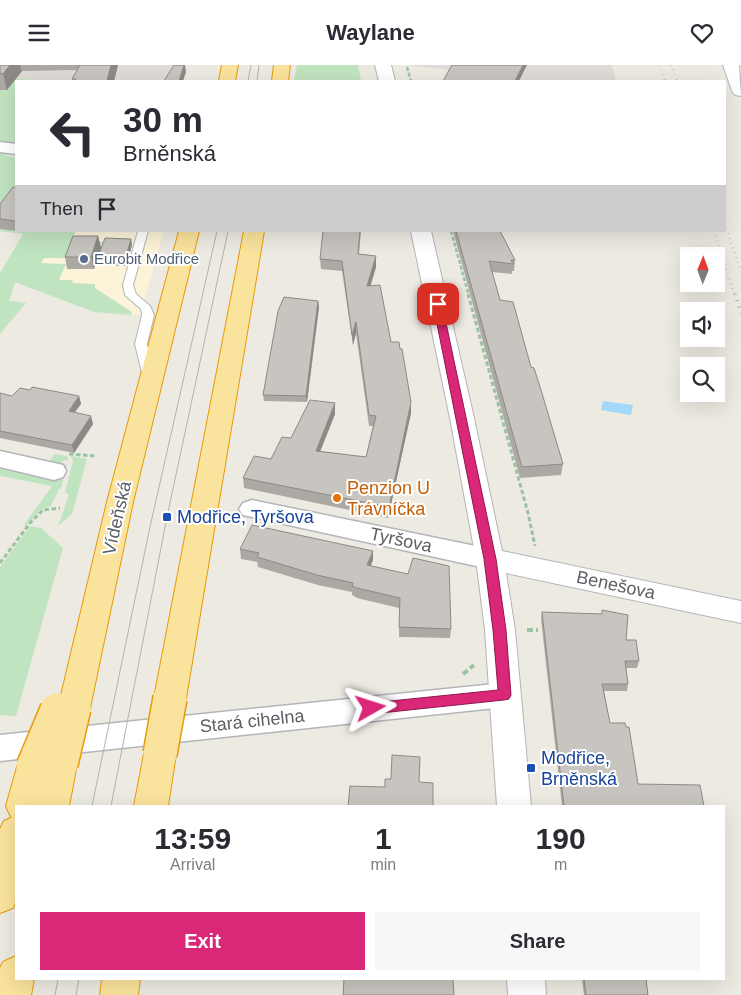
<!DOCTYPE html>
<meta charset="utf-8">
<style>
:root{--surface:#fff;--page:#f7f7f7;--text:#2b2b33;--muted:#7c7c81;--accent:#db2777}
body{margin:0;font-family:Helvetica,sans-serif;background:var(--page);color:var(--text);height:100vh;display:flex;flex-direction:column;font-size:19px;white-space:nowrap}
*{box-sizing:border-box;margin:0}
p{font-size:16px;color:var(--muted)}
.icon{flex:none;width:28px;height:28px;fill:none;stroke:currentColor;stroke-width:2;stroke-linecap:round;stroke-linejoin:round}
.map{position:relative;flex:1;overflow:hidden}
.panel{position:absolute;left:15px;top:740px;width:710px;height:175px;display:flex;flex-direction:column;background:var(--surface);border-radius:0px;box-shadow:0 5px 20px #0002}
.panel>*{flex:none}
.hud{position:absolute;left:15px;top:15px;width:711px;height:152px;border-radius:0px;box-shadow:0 5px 20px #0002;background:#fff;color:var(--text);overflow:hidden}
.needle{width:32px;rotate:1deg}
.fabs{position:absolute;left:680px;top:182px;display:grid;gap:10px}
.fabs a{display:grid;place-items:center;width:45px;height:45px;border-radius:0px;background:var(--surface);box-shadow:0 5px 20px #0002;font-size:25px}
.pin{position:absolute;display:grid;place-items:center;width:42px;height:42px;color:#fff;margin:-21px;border-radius:10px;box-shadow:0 2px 8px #0006}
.me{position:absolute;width:55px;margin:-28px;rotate:84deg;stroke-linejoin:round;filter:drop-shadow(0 0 4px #0008)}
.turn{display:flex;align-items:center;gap:18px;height:105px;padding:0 25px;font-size:22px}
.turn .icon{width:65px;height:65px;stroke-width:2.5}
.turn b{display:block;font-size:35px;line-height:42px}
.then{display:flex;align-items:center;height:48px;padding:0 25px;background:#0003;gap:10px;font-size:19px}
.eta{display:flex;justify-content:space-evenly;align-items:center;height:85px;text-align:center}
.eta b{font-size:30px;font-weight:600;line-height:35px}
.primary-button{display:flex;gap:10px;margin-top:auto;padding:10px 25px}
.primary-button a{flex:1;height:58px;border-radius:0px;background:var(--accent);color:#fff;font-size:20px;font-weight:600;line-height:58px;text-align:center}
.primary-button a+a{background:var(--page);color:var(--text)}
header{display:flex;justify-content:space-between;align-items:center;height:65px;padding:0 25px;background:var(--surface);font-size:22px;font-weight:600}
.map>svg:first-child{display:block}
</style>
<header><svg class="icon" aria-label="menu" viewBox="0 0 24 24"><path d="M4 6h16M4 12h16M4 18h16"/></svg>Waylane<svg class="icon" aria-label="heart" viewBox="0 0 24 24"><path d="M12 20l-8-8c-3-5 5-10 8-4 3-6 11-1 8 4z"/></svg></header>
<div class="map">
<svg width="741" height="930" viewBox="0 0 741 930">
<rect width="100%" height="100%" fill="#edeae2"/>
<path fill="#fcf3d8" d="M24,166H164L140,250L94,247L0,208Z"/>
<g fill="#dfdcd7">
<path d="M0,0H185L183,16H49L0,12Z"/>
<path d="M409,0H612L616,16H532Z"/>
</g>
<g fill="#c1e4c0">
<path d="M297,0H358L361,16H294Z"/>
<path d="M0,12L49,16H16V81L0,80Z"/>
<path d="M0,84L16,86V87H11L4,91L16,92V166H76L72,174L103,177L100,181L68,193H44L41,198L66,199L59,215H73L72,218L95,219V223L132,247L131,250L94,247L15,217L9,236L26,238L0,269V208L23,169L0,166Z"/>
<path d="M55,389L67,391L68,396L64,395L62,399L67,400L61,424H59L51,441L40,445L26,461L24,460L52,421L0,411V401L49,397Z"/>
<path d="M71,391L87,394L72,449L58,461L69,430L65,427L73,396Z"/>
<path d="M30,461L41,463L63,483L16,651L0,650V502Z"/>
</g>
<path fill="#a4d8fb" d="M603,336L633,340L631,350L601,345Z"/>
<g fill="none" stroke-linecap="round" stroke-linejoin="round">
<defs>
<path id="service" d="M138,166H148L133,220L136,229L150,241L154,250L147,279L155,312L149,316L143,312L135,279L142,250L141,244L125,230L123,220Z"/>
<g id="minor">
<path d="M0,77L16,79V89L0,87Z"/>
<path d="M0,386L63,400L66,406L63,412L54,415L0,402Z"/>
<path d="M252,435L490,484L500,487L503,494L500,501L490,504L243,450L239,444L243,438Z"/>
<path d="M504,618L515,621L519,630L515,639L504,642L0,696V670Z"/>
</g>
<g id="tertiary">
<path d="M375,0H391L395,16H379Z"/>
<path d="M723,0H739L741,31L735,30L732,26Z"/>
<path d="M411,166H431L474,353L502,486L741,536V558L506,508L515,565L531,741H497L485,565L476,494L450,353Z"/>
<path d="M507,914H545L546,930H508Z"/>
</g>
<g id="trunk">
<path d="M222,0H238L235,16H219Z"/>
<path d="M274,0H290L288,16H272Z"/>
<path d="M179,166H199L133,437L90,643L85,652L74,656L63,652L58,643L107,437Z"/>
<path d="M244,166H264L186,633L181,642L170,646L159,642L154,633Z"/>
<path d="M160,675L172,679L176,689L168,741H134L144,689L148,679Z"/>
<path d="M61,685L73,689L77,699L69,741H16V835L13,843L0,848V764L4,756L13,752H11L6,741L17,702L21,692L33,688L45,692L46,695L49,689Z"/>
<path d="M16,891V914H34L31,930H0V903L3,897Z"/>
<path d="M102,914H140L138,930H100Z"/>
</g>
</defs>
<use href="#service" stroke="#b3b5b9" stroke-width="2"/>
<use href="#minor" stroke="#b3b5b9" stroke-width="3"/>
<use href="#tertiary" stroke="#b3b5b9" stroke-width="2"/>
<use href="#trunk" stroke="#e69b09" stroke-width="2"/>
<g stroke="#99c4a4" stroke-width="2.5" stroke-dasharray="4 2" stroke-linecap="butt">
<path d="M407,2L411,16"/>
<path d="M451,166L469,231"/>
</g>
<g stroke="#99c4a4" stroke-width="3" stroke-dasharray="4.5 2.5" stroke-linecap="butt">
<path d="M468,229L528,448L535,481"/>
<path d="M69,389L95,391"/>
<path d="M0,498L30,458L43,445L60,443"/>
</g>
<g stroke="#99c4a4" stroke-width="4" stroke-dasharray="6 3" stroke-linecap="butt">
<path d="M527,565H538"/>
<path d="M463,609L474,600"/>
</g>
<use href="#service" fill="#fff" fill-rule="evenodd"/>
<use href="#minor" fill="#fff" fill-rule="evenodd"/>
<use href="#tertiary" fill="#fff" fill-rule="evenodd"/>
<use href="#trunk" fill="#fae39c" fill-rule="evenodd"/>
<g stroke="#b1b2b3" stroke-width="1">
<path d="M248,16L251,0"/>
<path d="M257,16L259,0"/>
<path d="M92,741L150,462L217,166"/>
<path d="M111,741L167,452L228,166"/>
<path d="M55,930L58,914"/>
<path d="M76,930L79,914"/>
</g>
<g stroke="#b1b2b3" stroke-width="2.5" stroke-dasharray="0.5 4.5" stroke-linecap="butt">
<path d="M660,0L665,16"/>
<path d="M671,0L677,16"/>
<path d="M725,159L741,206"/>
<path d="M714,166L735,231"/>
</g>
<path stroke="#b1b2b3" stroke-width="4" stroke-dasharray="1 5.5" stroke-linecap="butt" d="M735,229L741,248"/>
<defs>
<g id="trunk-bridge">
<path d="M160,689L170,633"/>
<path d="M61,699L74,643"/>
<path d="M33,702L57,645"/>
</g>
</defs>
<use href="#trunk-bridge" stroke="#e69b09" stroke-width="36" stroke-linecap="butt"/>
<use href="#trunk-bridge" stroke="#fae39c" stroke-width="33"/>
</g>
<g fill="#aca9a5">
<path d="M0,0H118L114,16H73L72,14L77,5L22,6L7,25H0Z"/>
<path d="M16,123V166L0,164V139Z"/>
<path d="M361,166L359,189L376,191V202L371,220L391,277L411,348L388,453L244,423L243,413L271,394L291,373L335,349L320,386L366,392L373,361H369L356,268L353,280L342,206L321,204L320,194Z"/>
<path d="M453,166H500L515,195L514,206H512V209L492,207L500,235L531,302L563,399L561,410L520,413Z"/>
<path d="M98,171L101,183L131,174L132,180L126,201L98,200L97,195L94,204H67L65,192Z"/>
<path d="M318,236L319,242L307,337L264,336L263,330Z"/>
<path d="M0,328L12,331H79L81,339L75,347L93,359L74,388L0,373Z"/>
<path d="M240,484L373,486V495L371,501L451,564L450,573L399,572V543L357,533L352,530V527L318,520L258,502L257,497L241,494Z"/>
<path d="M542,547L626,575L639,596L637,603H626L628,619L627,626H604L610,658L638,719L704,741H562L541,554Z"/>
<path d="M582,914H646L648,930H584Z"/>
</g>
<g fill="#8c8a86">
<path d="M10,0H20L22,6L7,25L3,9Z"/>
<path d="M111,0H118L114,16H107Z"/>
<path d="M184,0H185L186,7L183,16H179Z"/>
<path d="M523,0H527L519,16H515Z"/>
<path d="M98,171L101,183L94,204L91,192Z"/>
<path d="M131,174L132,180L126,201L125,195Z"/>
<path d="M376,191V202L367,231V221Z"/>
<path d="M318,236L319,242L307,337L306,331Z"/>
<path d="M356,257V268L353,280L352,270Z"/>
<path d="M79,331L81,339L70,353L69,346Z"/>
<path d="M411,337V348L388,453L389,442Z"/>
<path d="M335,338V349L316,397V386Z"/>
<path d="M91,351L93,359L74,388L72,380Z"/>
<path d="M373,486V495L367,509V500Z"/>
</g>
<g fill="#c8c5c0" stroke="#8c8a86">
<path d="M0,0H10L3,9L0,8Z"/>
<path d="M80,0H111L107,16H74L76,14H72Z"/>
<path d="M174,0H184L179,16H164Z"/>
<path d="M452,0H523L515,16H443Z"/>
<path d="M13,122L16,123V156L0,154V139Z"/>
<path d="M323,166H360L358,189L376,191L367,221L380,220L391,277H399L400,284H402L411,337L389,442L243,413L254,391L271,394L282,372L291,373L310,335L335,338L316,386L366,392L376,351L369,350L356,257L352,270L342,196L320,194Z"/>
<path d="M456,166H500L515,195H511L513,199L489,196L500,235L513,237L531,302L534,303L541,325L563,399L522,402Z"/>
<path d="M73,171H98L91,192H65Z"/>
<path d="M105,173L131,174L125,195L97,194Z"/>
<path d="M284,232L318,236L306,331L263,330L278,246Z"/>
<path d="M32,322L79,331L69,346L91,351L72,380L0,366V328L12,331L20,323L30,325Z"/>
<path d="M252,460L373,486L367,500L408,509L413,493L449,501L451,564L399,562L400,533L357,523L352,521L353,518L317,510L257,492L259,488L240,484Z"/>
<path d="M602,545L628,550L626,575H636L639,596H625L628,619H602L610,658H625L626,662H629L638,719L700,720L704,741H564L542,547L602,549Z"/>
<path d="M392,690L420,692L419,717L433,718V741H348L350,721L385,722V714H391Z"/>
<path d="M344,914H453L454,930H343Z"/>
<path d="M584,914H646L648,930H586Z"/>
</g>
<path fill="#db2777" stroke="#8e194d" d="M435,237H441L442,239L496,494L506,565L511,630L509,634L504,635L371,649L366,647L364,643L366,639L371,638L498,625L493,565L484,494L433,239Z"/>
<circle fill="#5c6f8a" stroke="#fff" stroke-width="2" cx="84" cy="194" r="5"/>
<circle fill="#e8710a" stroke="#fff" stroke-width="2" cx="337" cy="433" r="5"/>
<g fill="#1a4fb4" stroke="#fff" stroke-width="2">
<rect x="162" y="447" width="10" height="10" rx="2.5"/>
<rect x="526" y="698" width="10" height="10" rx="2.5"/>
</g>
<g text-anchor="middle" stroke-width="4" stroke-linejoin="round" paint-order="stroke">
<g font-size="15" fill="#4e5e75" stroke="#fff" text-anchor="start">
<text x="94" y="199">Eurobit Modřice</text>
</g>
<g font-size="18" fill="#c56008" stroke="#fff" text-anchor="start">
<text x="347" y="429">Penzion U<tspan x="347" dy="21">Trávníčka</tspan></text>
</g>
<g font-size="18" fill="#164399" stroke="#fff" text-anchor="start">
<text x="177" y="458">Modřice, Tyršova</text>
<text x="541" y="699">Modřice,<tspan x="541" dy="21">Brněnská</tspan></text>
</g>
<g font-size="18" fill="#5b5f63" stroke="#fff">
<text transform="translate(117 453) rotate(-77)" y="6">Vídeňská</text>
<text transform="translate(401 475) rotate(12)" y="6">Tyršova</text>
<text transform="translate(616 520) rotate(12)" y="6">Benešova</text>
<text transform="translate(252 656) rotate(-6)" y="6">Stará cihelna</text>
</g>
</g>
</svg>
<div class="fabs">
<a><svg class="needle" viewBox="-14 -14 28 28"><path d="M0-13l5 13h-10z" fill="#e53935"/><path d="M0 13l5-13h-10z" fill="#7c7c81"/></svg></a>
<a><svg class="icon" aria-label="sound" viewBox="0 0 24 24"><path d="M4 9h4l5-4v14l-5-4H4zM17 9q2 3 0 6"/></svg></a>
<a><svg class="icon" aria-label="search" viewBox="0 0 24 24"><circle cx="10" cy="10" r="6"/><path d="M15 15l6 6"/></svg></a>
</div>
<div class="pin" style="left:438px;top:239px;background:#d93025"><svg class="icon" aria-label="arrive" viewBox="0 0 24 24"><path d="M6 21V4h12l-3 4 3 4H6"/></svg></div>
<svg class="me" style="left:371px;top:643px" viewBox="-20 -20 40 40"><path d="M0-17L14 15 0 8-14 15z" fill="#db2777" stroke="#fff" stroke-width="4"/></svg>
<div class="hud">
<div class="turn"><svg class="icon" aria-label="left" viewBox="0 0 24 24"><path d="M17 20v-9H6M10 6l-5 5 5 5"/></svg><div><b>30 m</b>Brněnská</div></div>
<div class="then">Then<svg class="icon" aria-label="arrive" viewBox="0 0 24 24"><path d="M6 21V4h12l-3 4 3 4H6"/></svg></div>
</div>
<section class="panel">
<div class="eta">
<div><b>13:59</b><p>Arrival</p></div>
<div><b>1</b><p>min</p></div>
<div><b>190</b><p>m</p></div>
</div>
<div class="primary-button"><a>Exit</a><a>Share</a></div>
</section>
</div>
